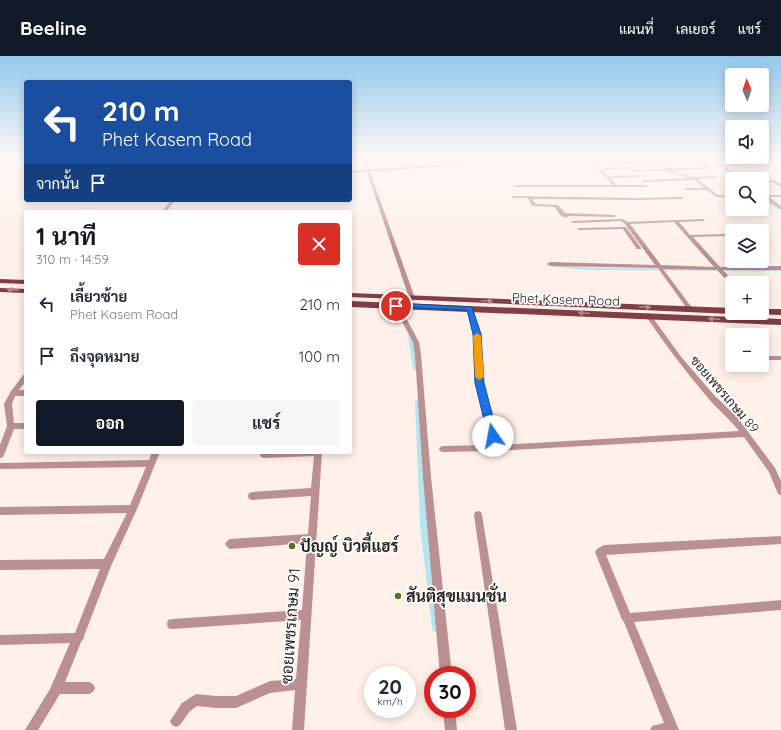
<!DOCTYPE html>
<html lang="th">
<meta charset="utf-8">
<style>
:root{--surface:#fff;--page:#f6f6f7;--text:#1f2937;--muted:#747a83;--accent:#111827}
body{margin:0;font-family:Quicksand,Sarabun,sans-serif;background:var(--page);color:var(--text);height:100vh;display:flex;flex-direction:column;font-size:15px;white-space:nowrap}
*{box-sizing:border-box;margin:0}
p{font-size:13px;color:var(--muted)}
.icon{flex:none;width:22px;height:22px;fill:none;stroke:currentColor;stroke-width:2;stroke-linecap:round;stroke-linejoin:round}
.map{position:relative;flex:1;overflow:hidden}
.panel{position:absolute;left:24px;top:154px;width:328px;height:244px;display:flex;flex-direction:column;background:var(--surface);border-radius:4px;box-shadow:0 2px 10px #0003}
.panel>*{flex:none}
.hud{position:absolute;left:24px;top:24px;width:328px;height:122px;border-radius:4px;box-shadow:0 2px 10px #0003;background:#1a4fa0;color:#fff;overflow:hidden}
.needle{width:26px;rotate:358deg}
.buttons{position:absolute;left:725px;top:12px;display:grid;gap:8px}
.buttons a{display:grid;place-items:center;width:44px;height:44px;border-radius:4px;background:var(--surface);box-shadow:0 2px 10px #0003;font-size:20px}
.speed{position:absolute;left:364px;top:610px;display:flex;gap:8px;font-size:20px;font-weight:700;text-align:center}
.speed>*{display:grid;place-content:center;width:52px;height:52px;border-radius:50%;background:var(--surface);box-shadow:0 2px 10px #0003;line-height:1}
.speed small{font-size:10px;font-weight:400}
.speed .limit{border:6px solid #d22;background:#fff;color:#111}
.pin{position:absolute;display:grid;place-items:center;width:34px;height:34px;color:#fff;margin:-17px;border:2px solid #fff;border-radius:50%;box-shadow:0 1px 4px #0007}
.me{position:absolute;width:44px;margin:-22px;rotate:348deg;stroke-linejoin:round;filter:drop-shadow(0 0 3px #0008)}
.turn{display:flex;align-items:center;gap:14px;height:84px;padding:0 12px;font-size:18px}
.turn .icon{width:52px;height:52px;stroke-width:2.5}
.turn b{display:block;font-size:28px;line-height:34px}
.then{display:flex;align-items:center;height:38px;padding:0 12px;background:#0003;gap:8px;font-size:15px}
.round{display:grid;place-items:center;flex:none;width:42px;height:42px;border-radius:4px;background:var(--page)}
.head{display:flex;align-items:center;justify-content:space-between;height:68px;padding:0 12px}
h1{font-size:24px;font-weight:700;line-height:30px;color:var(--accent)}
.primary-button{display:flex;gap:8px;margin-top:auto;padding:8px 12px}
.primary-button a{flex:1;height:46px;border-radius:4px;background:var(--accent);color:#fff;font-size:16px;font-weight:700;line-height:46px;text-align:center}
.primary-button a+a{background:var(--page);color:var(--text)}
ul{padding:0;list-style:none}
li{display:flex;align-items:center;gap:12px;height:52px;padding:0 12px}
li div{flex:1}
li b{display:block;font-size:15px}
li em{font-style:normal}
header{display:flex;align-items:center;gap:24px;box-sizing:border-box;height:56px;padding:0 20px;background:var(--accent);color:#fff}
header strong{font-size:19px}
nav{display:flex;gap:22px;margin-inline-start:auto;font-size:14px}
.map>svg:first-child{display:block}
</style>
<header>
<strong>Beeline</strong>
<nav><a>แผนที่</a><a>เลเยอร์</a><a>แชร์</a></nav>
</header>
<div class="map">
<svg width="781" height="674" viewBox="0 0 781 674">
<rect width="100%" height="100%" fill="#fff0ea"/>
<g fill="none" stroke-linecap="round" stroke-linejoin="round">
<g fill="#b5e6ef" fill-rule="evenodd">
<path d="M707,103H710L736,123H732Z"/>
<path d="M762,141L781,152V155L762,144Z"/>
<path d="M552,209L591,212L781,213V215L591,214L554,211L552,210Z"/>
<path d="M411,277L414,279L419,313L416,315L413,313L408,279Z"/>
<path d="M416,344H420L421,346L428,469L440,572L439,575L436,576L433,575L432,572L420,469L415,346Z"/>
</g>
<g fill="#ba9093" fill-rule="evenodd">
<path d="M362,103H366L370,113L463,107L465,108L463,109L370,116L415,242L414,243L412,244L409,242L367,116L350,117V115L366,114Z"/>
<path d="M587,103H617V105H616L594,106L600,112L629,111L631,112L629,113L602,114L608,120L639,119L641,120L639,121L610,122L617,129H646L648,130L646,131H515L513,130L515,129H613Z"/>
<path d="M617,103H621L625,106L655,105L653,103H657L660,105L700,103L710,111V113L674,115L693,121L716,120L717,121L715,122L698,123L718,139L732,140V142L716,141L707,134H685L684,133L686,132H704L694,124L643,126L642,125L644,124L689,122L667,115L633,116V114H634L664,113L658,107L624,108ZM699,106L705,111L669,112L662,107Z"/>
<path d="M711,103H716L742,123H737Z"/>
<path d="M25,108H26V111L23,112Z"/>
<path d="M762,124H773L781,128V131L772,126H762Z"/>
<path d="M730,127L732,128V131L728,128Z"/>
<path d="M762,137L766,139H781V141H769L781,150V153L762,141Z"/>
<path d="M513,140L637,142L682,141L684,142L682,143L637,144L532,143L535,147L536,148L558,149L565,157L614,159L616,160L614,161L567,160L568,161L566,162L560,159L555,151L534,150L531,149L528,142H514L512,141Z"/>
<path d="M171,144H175L166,156H162Z"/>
<path d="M622,163L628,166L704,163V165H702L679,166L690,179L727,178V179L725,180L693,181L720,211L781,210V214H723L735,227H732V229L730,228L717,214L663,213L693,253L690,255L688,254L658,212L550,210L547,208L550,206L655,209L625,168L621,165L573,167L571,166L573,165ZM674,166L714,211L661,209L630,168Z"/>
<path d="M626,171L641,192V193H637L623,173L579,174L577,173L579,172Z"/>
<path d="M396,247L399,249L419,286L421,299L431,421L452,619H440L423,421L415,299L413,286L393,249Z"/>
<path d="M470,250L473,252L480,279L483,327L498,389L739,375C730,363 718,354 708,342C685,315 665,288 645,259L648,257L650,258L682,302L715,340L737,361L775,412L781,425V439L778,438L769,416L744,381L495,395L443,396L440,395L439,393L440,391L443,390L490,389L477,327L474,279L467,252Z"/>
<rect x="762" y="300" width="19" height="4"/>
<path d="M24,318H26V325L19,334H26V340H15L12,348L14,367H26V373H14L4,399L3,401L0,402V389L7,370L4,348L11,335Z"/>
<path d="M152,396H160L137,453L111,510L84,580V582L81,586L65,626H89L93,628L95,632L93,636L89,638H60L38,674H25L50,633L70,587L0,589V579L75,577L100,513L0,514V504L104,503L127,457L0,459V451L130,449L146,411L0,413V407L149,404Z"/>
<path d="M263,396H322L304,674H292L295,634L270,637L236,652H216L197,650L190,655L180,669L176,671L172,669L170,665L182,647L196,638L216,640H236L270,625L296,623L301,564L172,573L168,572L167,568L168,564L172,563L302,554L307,487L230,493L227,491L225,488L227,485L230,483L308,478L311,440L252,444L249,443L248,440L249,437L252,436L311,432L314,400L264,402L261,401L260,399Z"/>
<path d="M478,455L481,456L482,459L517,674H505L474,459L475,456Z"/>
<path d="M781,480V488L606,499L630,557L781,544V554L634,566L679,674H650L652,670L664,667L624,566L621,562V561L595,496L597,493L604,489Z"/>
<path d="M443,653H455L457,674H445Z"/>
</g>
<g fill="#823d45" fill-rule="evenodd">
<path d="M0,223L26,224V228L0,227Z"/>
<path d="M0,232L26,233V237L0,236Z"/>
<path d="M350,237L732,252V257H734L732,258L350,241Z"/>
<path d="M350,245L781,263V269L350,251Z"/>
<path d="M762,253H781V259L759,258L762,257Z"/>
</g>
</g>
<defs><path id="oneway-solid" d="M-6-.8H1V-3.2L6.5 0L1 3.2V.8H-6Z"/></defs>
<g fill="#b48b8f">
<use href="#oneway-solid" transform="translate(13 234) rotate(-177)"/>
<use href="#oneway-solid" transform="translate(487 245) rotate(2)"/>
<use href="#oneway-solid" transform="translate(645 251) rotate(2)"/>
<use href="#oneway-solid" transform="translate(584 257) rotate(-178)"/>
<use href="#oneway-solid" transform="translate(714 263) rotate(-177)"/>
</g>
<linearGradient id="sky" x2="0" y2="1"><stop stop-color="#93c8eb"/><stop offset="0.52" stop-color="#fff8f6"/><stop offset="1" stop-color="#fff8f6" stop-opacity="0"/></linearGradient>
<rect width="781" height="197" fill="url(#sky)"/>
<path fill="#1a73e8" stroke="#114b97" d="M396,247L472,251L481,278L484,327L498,380L496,383H489L488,380L475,327L473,278L467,254L394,251V248Z"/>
<path fill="#f59e0b" d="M477,277L481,280L484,321L479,324L475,321L473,280Z"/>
<g fill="#557328" stroke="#fff" stroke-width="1.5">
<circle cx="292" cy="490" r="4"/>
<circle cx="398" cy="540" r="4"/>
</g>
<g text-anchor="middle" stroke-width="3.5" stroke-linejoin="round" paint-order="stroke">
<g font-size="13" fill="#2a2523" stroke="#fff">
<text transform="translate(566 243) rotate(2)" y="5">Phet Kasem Road</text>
<text transform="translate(725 338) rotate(49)" y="5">ซอยเพชรเกษม 89</text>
</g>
<g font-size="16" font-weight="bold" fill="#2a2523" stroke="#fff" text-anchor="start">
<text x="300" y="496">ปัญญ์ บิวตี้แฮร์</text>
<text x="406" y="546">สันติสุขแมนชั่น</text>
</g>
<g font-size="16" fill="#2a2523" stroke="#fff">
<text transform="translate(290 570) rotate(-86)" y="6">ซอยเพชรเกษม 91</text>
</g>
</g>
</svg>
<div class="buttons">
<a><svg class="needle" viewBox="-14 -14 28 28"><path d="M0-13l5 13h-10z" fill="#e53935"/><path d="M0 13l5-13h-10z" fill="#747a83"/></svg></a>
<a><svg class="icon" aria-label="sound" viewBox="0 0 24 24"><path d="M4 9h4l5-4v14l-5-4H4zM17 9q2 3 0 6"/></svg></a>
<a><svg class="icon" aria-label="search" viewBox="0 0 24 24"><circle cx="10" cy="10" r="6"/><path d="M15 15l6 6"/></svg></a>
<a><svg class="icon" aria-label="layers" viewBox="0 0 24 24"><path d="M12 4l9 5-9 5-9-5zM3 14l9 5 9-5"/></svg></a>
<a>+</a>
<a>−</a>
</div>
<div class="speed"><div>20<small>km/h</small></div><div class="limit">30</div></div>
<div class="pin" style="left:396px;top:250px;background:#d93025"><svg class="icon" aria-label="arrive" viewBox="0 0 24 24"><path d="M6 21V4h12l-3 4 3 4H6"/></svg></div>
<svg class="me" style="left:493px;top:380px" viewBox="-20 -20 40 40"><circle r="19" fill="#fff"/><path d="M0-13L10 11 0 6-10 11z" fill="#1a73e8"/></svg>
<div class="hud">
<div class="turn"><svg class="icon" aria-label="left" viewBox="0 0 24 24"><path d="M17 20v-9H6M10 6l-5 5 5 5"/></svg><div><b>210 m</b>Phet Kasem Road</div></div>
<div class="then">จากนั้น<svg class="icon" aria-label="arrive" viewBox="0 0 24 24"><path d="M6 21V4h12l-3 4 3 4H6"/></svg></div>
</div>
<section class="panel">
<div class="head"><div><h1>1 นาที</h1><p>310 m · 14:59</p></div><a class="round" style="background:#d93025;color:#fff"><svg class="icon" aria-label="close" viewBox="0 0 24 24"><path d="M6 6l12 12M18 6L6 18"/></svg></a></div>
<ul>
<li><svg class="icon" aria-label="left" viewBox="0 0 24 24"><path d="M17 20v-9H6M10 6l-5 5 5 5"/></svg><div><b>เลี้ยวซ้าย</b><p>Phet Kasem Road</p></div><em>210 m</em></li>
<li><svg class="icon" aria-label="arrive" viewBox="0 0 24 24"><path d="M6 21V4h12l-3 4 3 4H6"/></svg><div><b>ถึงจุดหมาย</b></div><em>100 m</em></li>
</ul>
<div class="primary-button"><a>ออก</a><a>แชร์</a></div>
</section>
</div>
